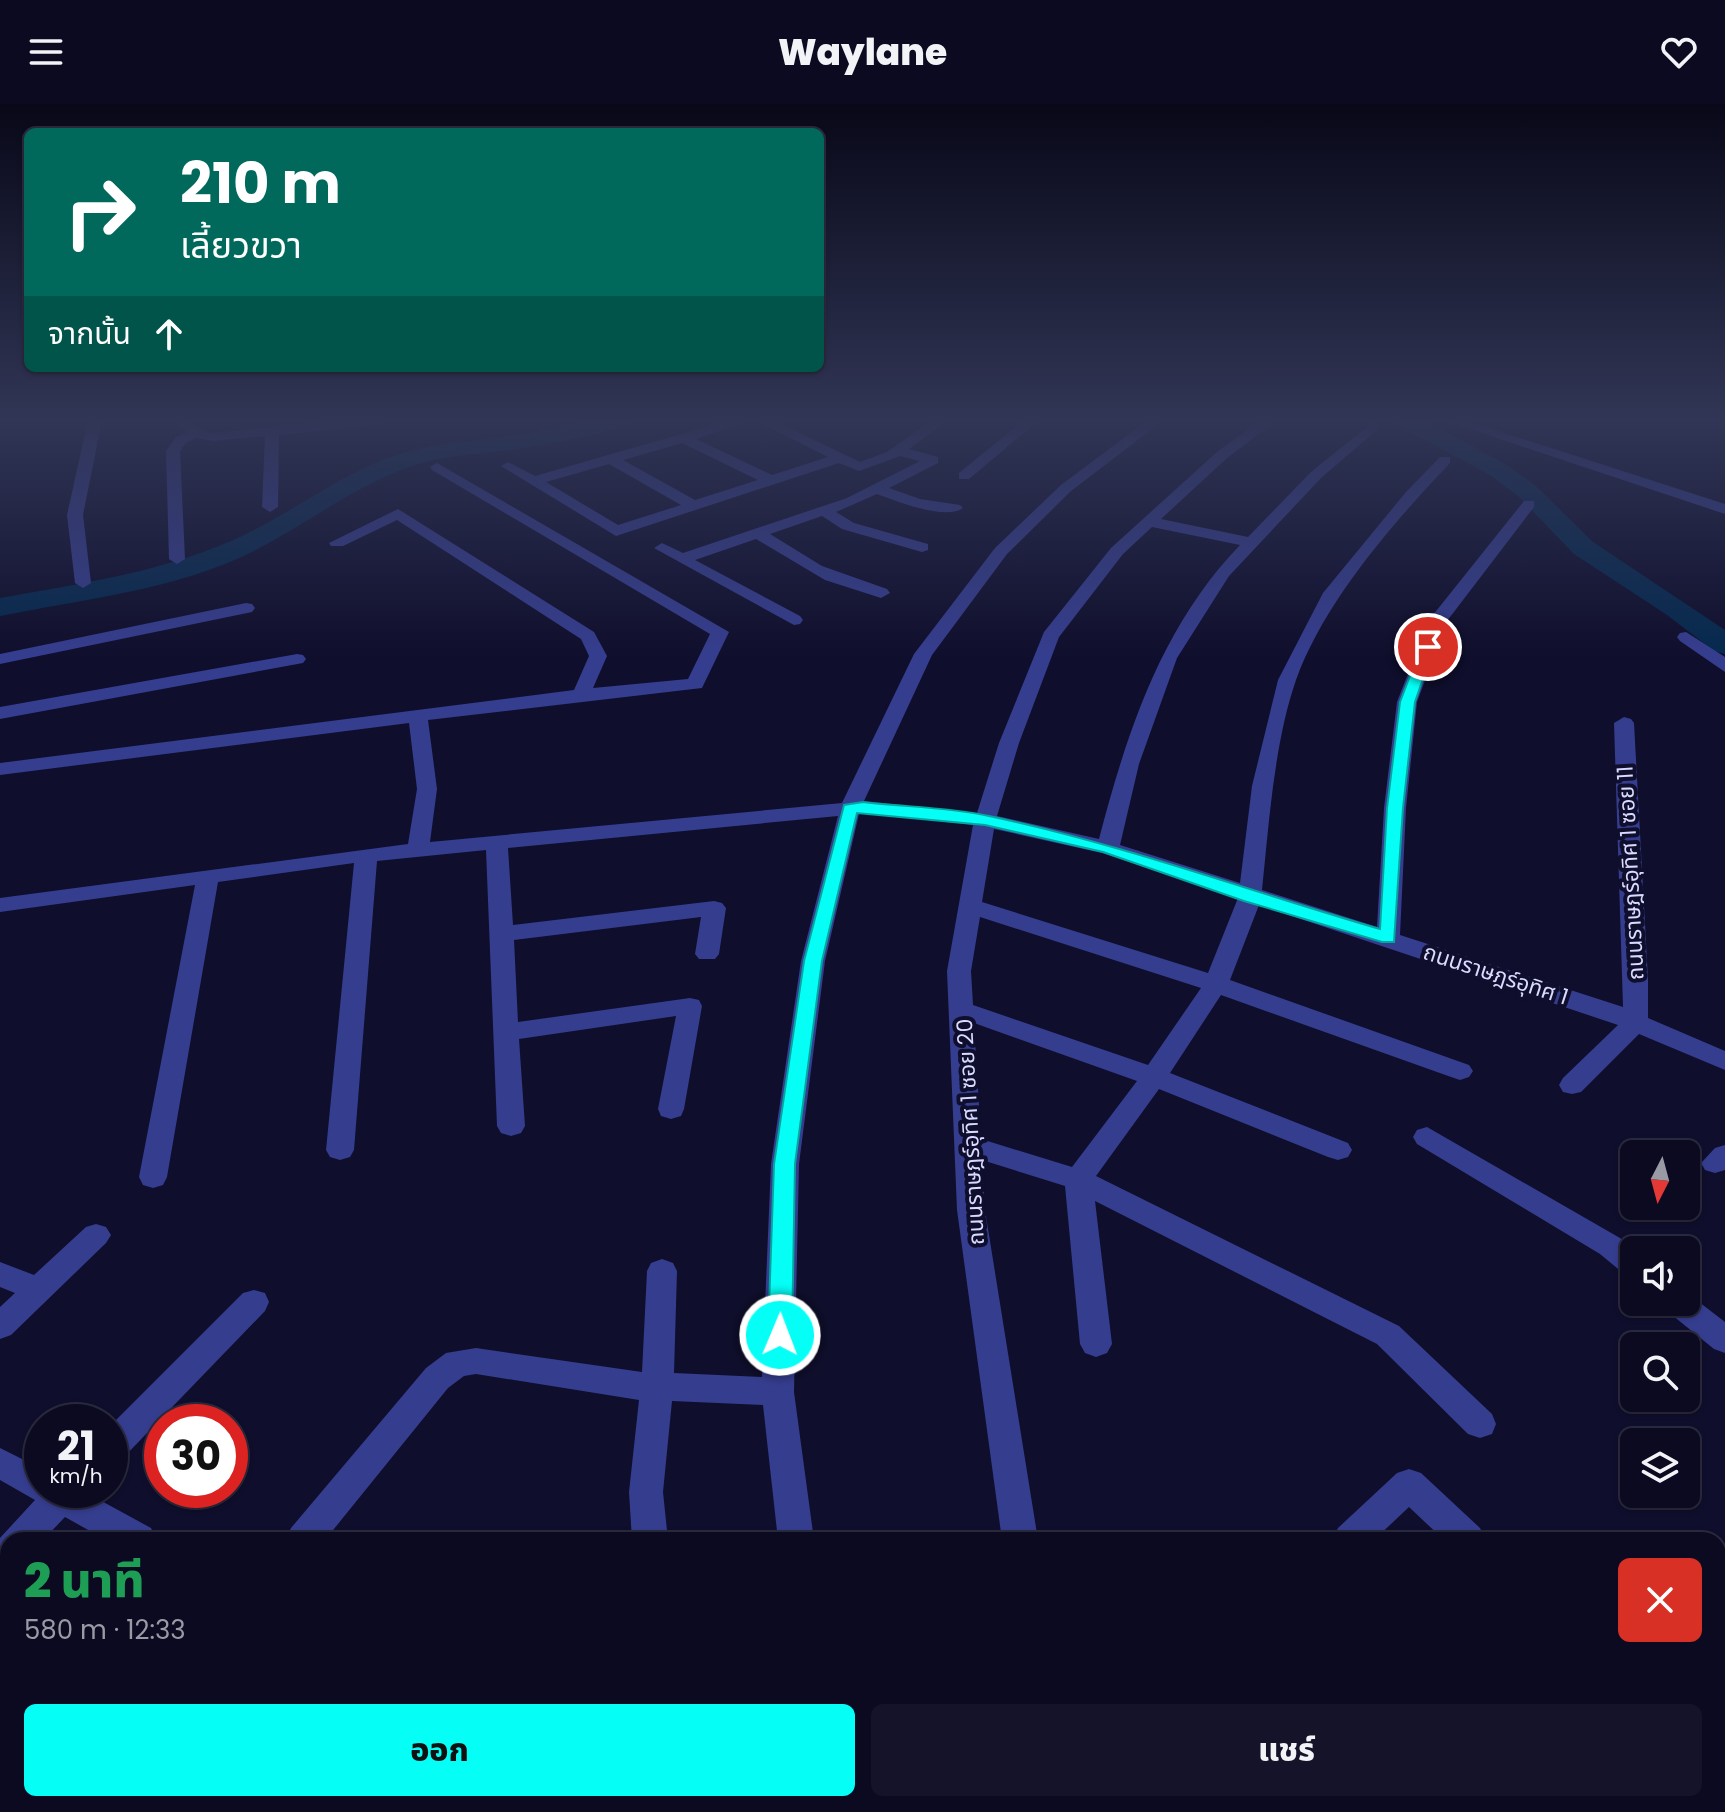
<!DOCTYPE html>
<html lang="th">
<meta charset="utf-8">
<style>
:root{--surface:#0b0a21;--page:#14132a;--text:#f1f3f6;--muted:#9a9aa5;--line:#2b2b3f;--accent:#05fff7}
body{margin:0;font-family:Poppins,"Noto Sans Thai",sans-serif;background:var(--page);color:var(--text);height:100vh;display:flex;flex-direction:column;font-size:30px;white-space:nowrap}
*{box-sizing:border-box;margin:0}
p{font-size:26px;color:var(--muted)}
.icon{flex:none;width:44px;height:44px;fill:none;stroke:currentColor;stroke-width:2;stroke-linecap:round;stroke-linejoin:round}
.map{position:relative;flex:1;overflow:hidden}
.panel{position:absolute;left:0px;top:1428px;width:1726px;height:280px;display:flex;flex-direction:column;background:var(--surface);border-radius:24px 24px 0 0;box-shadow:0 2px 6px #0004,0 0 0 2px var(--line)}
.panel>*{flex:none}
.hud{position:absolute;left:24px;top:24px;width:800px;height:244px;border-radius:12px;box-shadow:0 2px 6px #0004,0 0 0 2px var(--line);background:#00695c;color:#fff;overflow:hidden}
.needle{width:52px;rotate:186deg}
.tools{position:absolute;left:1620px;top:1036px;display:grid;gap:16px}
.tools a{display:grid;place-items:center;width:80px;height:80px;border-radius:12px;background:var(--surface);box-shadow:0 2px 6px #0004,0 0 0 2px var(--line);font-size:40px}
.speed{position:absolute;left:24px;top:1300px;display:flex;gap:16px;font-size:40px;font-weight:700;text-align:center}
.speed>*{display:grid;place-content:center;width:104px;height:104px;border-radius:50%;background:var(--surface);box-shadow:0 2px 6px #0004,0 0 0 2px var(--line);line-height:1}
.speed small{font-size:20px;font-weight:400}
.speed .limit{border:12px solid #d22;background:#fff;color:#111}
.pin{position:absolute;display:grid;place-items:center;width:68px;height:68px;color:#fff;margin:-34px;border:4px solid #fff;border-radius:50%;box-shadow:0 2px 8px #0007}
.me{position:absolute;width:88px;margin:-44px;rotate:1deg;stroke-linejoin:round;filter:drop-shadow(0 0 6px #0008)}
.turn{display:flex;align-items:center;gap:28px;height:168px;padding:0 24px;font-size:36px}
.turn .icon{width:104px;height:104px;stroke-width:2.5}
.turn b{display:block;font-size:56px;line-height:68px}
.then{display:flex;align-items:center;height:76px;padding:0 24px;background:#0003;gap:16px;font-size:30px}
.round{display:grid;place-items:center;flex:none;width:84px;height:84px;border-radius:12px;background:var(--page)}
.overview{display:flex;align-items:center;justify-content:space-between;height:136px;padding:0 24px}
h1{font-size:48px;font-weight:800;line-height:60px;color:#1e9e55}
.primary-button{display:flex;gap:16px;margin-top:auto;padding:16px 24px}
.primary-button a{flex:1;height:92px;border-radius:12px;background:var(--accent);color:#111;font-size:32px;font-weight:800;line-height:92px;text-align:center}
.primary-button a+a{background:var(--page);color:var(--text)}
header{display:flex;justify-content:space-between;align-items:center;height:104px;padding:0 24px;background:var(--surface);font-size:36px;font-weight:800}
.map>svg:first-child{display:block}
</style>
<header><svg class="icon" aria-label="menu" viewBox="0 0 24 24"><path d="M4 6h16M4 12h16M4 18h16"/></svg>Waylane<svg class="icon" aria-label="heart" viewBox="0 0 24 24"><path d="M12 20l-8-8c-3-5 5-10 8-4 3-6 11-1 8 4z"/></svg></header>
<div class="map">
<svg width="1725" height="1708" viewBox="0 0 1725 1708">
<rect width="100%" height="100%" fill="#0f0e2c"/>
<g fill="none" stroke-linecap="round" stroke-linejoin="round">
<g fill="#05294e" fill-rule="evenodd">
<path d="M591,316H634L631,321C598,329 564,338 530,343C490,350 447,349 409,363C353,383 307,420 254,447C176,486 84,495 0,512V494C78,480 157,469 231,437C287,413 334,373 393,352C437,337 485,337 531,329C551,325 571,320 591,316Z"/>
<path d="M1394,316H1424L1507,361L1536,382L1593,438L1725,526V550L1714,547L1667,511L1574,450L1518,392L1490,371L1397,321Z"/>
</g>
<g fill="#353d8f" fill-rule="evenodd">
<path d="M88,316H102L83,411L91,479L83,484L75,479L67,411Z"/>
<path d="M172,316C192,316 197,327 213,329L341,316H389L382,320L279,331L278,403L270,408L262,403L265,332L213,337L196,334L186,339L180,347L185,455L177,460L169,455L166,347L176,333L187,328Z"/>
<path d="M730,316H752L696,335L772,371L828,353L755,316H773L860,358L887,348L932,316H948L909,345L938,353V359L889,384L920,395L960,401L963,404C946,417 896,397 877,390L836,408L854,419L928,440V446L922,448L842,425L822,412L770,430L822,462L887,485L890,489L881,494L825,476L756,435L695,456L800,512L803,516L800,520L794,521L654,444L662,439L683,449L847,394L920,357L900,352L859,367L839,359L616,432L501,362L508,358L535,372ZM682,339L758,376L695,396L623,356ZM609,360L681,401L618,421L546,378Z"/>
<path d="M1024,316H1039L969,375H959V369Z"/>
<path d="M1148,316H1164L1071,387L1007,450L932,551L864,697L977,709L999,639L1044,528L1111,444L1217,348L1261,316H1277L1227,354L1161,415L1248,433L1311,368L1373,318L1378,319V325L1321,374L1229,472L1177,554L1139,660L1120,741L1240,779L1252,682L1278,576L1323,489L1406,388L1440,353H1450V359C1393,419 1324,498 1296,576C1274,640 1269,719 1262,786L1377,823L1384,704L1397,598L1429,516L1524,397H1534V403L1447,517L1417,598L1406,704L1400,831L1623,903L1614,619L1624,613L1631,615L1634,619L1648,875V914L1725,947V966L1639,930L1581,988L1572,990L1563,988L1559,981L1563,974L1618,921L1259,801L1230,876L1469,961L1473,967L1469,973L1460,976L1451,973L1221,891L1170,969L1348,1039L1352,1046L1348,1053L1338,1056L1328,1053L1159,985L1096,1072L1399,1222L1492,1310L1496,1320L1492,1330L1480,1334L1468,1330L1377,1240L1095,1097L1112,1240L1107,1249L1096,1253L1085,1249L1080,1240L1065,1082L982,1056L985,1106L1038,1436H1002L957,1106L947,867L973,721L863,709L859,710L825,857L799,1060L794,1288L814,1436H778L763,1301L672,1297L663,1388L668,1436H632L629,1388L639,1296L476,1270L464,1272L448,1284L325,1436H285L291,1424L426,1264L446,1249L476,1244L642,1268L647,1167L651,1159L662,1155L673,1159L677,1167L674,1269L762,1273L771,1060L801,857L838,712L508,744L513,821L714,797L722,799L726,804L719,850L715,855H699L695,850L701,813L514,836L518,918L690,894L699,896L702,902L684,1005L681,1012L671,1015L661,1012L658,1005L676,912L519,935L525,1022L521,1029L511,1032L501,1029L497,1022L486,746L377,757L354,1046L350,1053L340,1056L330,1053L326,1046L354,759L218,778L167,1073L163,1081L153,1084L143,1081L139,1073L195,781L0,808V794L408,740L417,685L409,619L0,671V659L574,586L589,552L581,535L397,416L343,442H331L329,439L398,405L594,528L607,552L593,584L688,575L710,530L432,366L430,363L437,359L729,528L702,584L428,616L437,685L430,738L842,699L914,550L995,444L1061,381ZM1152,423L1240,441C1161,523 1127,628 1099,735L997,712L1019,639L1059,533L1123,450ZM994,725L1102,749L1238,794L1208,869L982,798ZM980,813L1201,884L1148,961L973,901L971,867ZM974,919L1137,977L1072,1063L981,1035Z"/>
<path d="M1443,316H1464L1725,400V410Z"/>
<path d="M246,499L252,500L255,504L252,508L0,560V550Z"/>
<path d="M1686,528L1725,553V568L1680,537L1677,533L1680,529Z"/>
<path d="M297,550L303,551L306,555L303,559L0,615V603Z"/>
<path d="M1427,1023L1620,1134L1636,1146L1634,1173L1623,1169L1600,1150L1417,1040L1413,1033L1417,1026Z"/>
<path d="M1725,1041V1066L1715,1069L1705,1066L1701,1059L1715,1044Z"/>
<path d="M96,1120L106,1123L111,1131L106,1139L11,1231L0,1235V1203L15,1189L0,1183V1158L34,1171L86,1123Z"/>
<path d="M254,1186L265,1189L269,1198L265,1207L122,1355L110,1359V1322L243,1189Z"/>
<path d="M1686,1188L1725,1218V1249L1714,1245L1667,1207L1663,1198H1686Z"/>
<path d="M0,1344L42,1365V1386H86L85,1388L151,1424L157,1436H106L65,1413L43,1436H8V1470L0,1473V1434L35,1396L0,1376Z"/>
<path d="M1409,1365L1421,1369L1480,1424L1486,1436H1444L1409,1403L1374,1436H1332L1338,1424L1397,1369Z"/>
<path d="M1725,1441V1477L1718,1480V1444Z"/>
<path d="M1718,1685L1725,1691V1708H1690L1687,1700H1718Z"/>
<path d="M74,1700H118L121,1708H74Z"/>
<path d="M575,1700H615L612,1708H572Z"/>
<path d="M814,1700H854L855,1708H815Z"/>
<path d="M1078,1700H1118L1120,1708H1080Z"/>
<path d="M1440,1700H1484L1481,1708H1437Z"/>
</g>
</g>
<linearGradient id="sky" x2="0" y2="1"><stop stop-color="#080818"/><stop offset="0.57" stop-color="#313656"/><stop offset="1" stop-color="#313656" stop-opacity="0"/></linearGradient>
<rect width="1725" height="555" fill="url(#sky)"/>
<path fill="#05fff7" stroke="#03a6a1" stroke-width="2" d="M1428,539L1434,543L1415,598L1403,704L1394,838H1382L1244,797L1103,748L985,721L857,709L822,857L795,1060L792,1231L788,1238L780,1241L772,1238L768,1231L774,1060L804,857L844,701L863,698C904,703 948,703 989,712C1122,740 1249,787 1380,825L1387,704L1400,598L1421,543Z"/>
<g text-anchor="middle" stroke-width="8" stroke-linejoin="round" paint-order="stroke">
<g font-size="22" fill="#d9daff" stroke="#0f0e2c">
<text transform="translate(1630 769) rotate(-93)" y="8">ถนนราษฎร์อุทิศ 1 ซอย 11</text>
<text transform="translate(1496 870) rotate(18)" y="8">ถนนราษฎร์อุทิศ 1</text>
<text transform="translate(970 1028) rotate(-93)" y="8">ถนนราษฎร์อุทิศ 1 ซอย 20</text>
</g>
</g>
</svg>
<div class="tools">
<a><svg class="needle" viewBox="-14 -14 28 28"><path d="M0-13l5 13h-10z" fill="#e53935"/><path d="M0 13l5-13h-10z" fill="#9a9aa5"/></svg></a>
<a><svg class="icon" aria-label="sound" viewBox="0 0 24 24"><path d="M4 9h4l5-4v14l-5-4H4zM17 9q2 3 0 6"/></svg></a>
<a><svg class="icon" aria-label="search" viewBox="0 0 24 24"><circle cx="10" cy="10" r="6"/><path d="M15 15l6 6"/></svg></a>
<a><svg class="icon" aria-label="layers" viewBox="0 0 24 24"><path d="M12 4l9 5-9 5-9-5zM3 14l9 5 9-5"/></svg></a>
</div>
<div class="speed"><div>21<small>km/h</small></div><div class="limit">30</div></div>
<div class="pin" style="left:1428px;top:543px;background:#d93025"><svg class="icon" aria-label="arrive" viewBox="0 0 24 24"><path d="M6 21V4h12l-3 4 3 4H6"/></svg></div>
<svg class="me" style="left:780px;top:1231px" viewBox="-20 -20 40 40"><circle r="17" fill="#05fff7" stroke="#fff" stroke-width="3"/><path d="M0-11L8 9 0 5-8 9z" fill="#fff"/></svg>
<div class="hud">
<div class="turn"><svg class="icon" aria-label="right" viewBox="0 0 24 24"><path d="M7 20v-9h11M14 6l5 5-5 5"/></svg><div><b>210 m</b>เลี้ยวขวา</div></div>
<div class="then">จากนั้น<svg class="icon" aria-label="ahead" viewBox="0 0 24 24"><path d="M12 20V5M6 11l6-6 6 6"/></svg></div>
</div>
<section class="panel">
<div class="overview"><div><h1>2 นาที</h1><p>580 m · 12:33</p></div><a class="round" style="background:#d93025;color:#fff"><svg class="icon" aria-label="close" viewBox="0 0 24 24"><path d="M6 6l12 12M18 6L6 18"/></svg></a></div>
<div class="primary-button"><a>ออก</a><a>แชร์</a></div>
</section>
</div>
